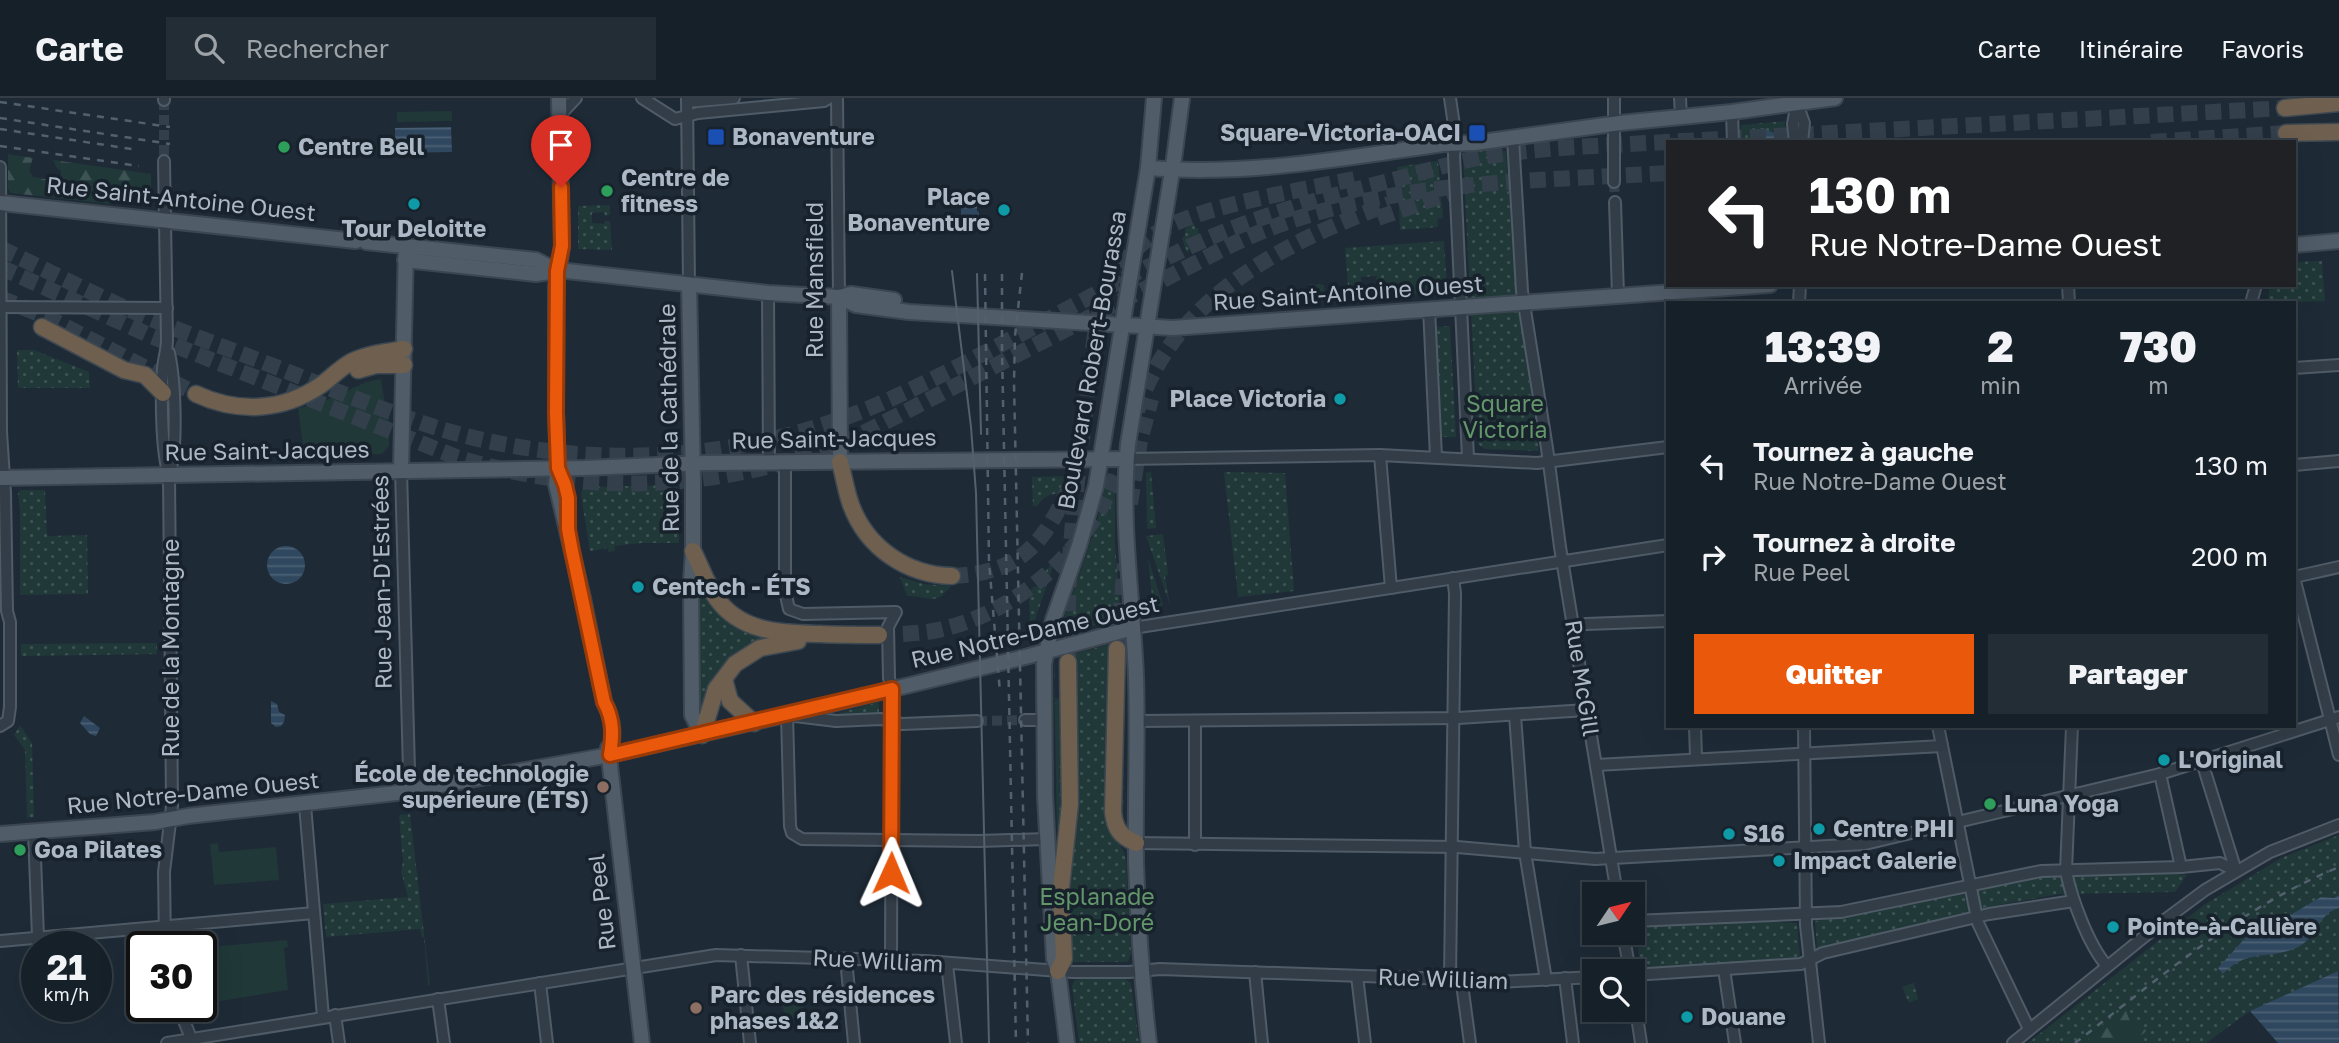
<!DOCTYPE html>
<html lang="fr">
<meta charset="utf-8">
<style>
:root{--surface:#162029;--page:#232d35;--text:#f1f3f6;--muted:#9ea3a8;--line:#353e46;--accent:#ea580c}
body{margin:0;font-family:"Golos Text",sans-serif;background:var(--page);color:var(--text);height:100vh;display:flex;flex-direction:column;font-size:26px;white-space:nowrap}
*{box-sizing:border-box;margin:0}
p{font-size:23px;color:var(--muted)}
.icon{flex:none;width:38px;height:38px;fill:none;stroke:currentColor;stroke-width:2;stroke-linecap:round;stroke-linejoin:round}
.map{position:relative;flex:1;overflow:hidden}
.drawer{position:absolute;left:1666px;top:203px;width:630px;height:427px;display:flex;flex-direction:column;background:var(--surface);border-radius:0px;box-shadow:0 7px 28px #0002,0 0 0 2px var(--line)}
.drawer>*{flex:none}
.guide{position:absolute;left:1666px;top:42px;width:630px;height:147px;border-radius:0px;box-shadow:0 7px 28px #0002,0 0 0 2px var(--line);background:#202124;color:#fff;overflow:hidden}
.needle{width:46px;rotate:55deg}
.fabs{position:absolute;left:1582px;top:784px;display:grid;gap:14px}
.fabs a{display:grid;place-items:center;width:63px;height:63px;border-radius:0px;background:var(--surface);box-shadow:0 7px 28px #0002,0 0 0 2px var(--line);font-size:35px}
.speed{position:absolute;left:21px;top:833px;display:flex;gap:14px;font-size:35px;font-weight:700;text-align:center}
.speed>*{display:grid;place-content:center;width:91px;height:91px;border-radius:50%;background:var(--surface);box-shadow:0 7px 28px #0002,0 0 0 2px var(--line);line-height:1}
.speed small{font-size:18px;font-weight:400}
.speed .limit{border:4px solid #111;border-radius:10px;background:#fff;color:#111}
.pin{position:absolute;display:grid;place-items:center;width:60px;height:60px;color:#fff;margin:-72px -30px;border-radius:50% 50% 50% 0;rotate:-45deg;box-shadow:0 0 7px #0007}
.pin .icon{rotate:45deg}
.me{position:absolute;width:77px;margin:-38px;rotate:1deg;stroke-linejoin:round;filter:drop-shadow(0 0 5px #0008)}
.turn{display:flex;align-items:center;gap:24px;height:147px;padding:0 28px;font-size:32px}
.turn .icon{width:91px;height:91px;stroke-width:2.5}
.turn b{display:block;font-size:49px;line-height:60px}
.eta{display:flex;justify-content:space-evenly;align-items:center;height:119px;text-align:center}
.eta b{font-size:42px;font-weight:800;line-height:49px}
.button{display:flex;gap:14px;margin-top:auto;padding:14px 28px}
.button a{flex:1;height:80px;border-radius:0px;background:var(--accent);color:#fff;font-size:28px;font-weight:800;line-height:80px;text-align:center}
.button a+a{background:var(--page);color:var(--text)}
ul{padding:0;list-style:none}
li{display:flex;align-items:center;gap:21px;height:91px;padding:0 28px}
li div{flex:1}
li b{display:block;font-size:26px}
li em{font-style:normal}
header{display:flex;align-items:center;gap:42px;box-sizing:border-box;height:98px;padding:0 35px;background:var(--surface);border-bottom:2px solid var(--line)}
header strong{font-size:33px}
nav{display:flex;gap:38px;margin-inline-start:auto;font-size:24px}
.search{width:490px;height:63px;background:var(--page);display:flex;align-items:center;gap:18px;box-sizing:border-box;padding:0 24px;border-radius:0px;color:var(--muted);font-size:26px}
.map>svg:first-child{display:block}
</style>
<header>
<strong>Carte</strong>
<div class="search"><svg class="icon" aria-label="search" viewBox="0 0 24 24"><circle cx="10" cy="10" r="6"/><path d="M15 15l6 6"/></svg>Rechercher</div>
<nav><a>Carte</a><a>Itinéraire</a><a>Favoris</a></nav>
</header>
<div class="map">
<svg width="2339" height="945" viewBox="0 0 2339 945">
<defs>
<pattern id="grass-dots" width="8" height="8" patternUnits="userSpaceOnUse" patternTransform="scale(1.75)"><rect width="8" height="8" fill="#203838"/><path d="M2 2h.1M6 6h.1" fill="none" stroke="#3e5353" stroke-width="1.8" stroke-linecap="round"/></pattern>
<pattern id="forest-firs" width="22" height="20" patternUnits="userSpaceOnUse" patternTransform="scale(1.75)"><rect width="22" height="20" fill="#203838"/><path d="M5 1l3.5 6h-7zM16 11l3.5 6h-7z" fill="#3e5353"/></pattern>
<pattern id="water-rules" width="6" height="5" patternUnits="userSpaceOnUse" patternTransform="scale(1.75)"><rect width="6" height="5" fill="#30485f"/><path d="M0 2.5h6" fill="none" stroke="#4b6074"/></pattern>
</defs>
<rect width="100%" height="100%" fill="#1e2b37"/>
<g fill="url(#grass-dots)">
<path d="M1785,23V44H1742L1741,27Z"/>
<path d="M1500,49L1506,54L1515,184L1539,353L1485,351L1478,346L1463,60L1472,53Z"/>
<path d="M1438,63L1443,120L1437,121L1438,129L1400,132L1397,69Z"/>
<path d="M610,107V117L605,118L604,114L592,115V125L604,126L605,123H610L612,152L578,151V108Z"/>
<path d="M1194,125L1195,130H1198L1199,148L1192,140L1187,143L1190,151L1187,155L1182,140L1185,138V131Z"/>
<path d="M1444,143L1447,190L1445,194L1376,199V193L1378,192L1376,178L1361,179L1363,201L1349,202L1345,150Z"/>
<path d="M2322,163L2325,203L2271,205L2268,201L2270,187H2294V164Z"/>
<path d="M1310,186L1324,187L1326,203L1310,205L1308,189Z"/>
<path d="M1450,228L1456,339H1441L1436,229Z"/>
<path d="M17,252H34L89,274L90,290H18Z"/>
<path d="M1151,374L1156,430L1147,431L1146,375Z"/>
<path d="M1224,374L1285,375L1294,493L1238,499Z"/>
<path d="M1109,375L1115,376V447L1121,518L1115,523L1065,534L1062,531L1063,523L1094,434Z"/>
<path d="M1068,378L1071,379L1074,385L1073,394H1074L1070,413L1065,411C1063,389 1047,394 1037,408H1033L1032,379Z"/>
<path d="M674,387L678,390L679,445H641L615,448V453L608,454V450L590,453L581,397L583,389Z"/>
<path d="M20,392H45L47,438L87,437L88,496L20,497V413L18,396Z"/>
<path d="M1163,436L1168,477L1165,478L1170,507L1146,438Z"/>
<path d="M1148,460L1162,504L1163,508L1153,509Z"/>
<path d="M1050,461L1055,462L1030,537L1029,495L1033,489L1043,488V476L1049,469Z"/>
<path d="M900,479L923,486L951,488C933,510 930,497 907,498Z"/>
<path d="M699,486L729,523L744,533L766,541C727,550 713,578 704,614L700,615Z"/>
<path d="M157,545V556L21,558V546Z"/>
<path d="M1114,545L1110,732L1124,754L1126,762L1131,856L1128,863L1125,864H1076L1070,861L1066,812L1074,564H1060L1059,560Z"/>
<path d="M1055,565L1054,600L1059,601L1060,730H1057L1054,567Z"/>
<path d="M1124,580L1123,729L1119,708Z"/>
<path d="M879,604V616L840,618L839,615Z"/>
<path d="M20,627L32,645L34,719L27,720L25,652L14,637Z"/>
<path d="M410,716L430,887H428L424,840L422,839L420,831L326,839L323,806L408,799L401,773L403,764L399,717Z"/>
<path d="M2339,737V873L2250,913L2206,945H2028L2204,807L2281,760Z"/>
<path d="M2164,775L2187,777L2175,794L2059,796L1982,810L1818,851L1817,849L1815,823L1848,818L2025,780Z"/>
<path d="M1745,823L1797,825L1800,858L1796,861L1645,870L1640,865L1635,832L1640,827Z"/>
<path d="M1080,881H1125L1131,885L1139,945H1079L1072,888L1075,882Z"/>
<path d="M1914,885L1918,901L1909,905L1902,889Z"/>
</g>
<g fill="url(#forest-firs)">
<path d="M8,56L33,60L29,72L33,79L61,84V73L57,70L53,62L151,76V97L135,98L121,92L111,97L110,106L11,95L8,91Z"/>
<path d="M2121,912L2126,913L2130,923L2140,926L2146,933C2142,939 2133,938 2132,945H2086L2092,936Z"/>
</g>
<g fill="#203838">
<path d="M452,13V23L397,24V14Z"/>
<path d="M381,281L385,306L389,307V348L382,356L304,358L298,310L316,307L366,284Z"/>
<path d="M218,745L219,754L276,749L279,782L214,787L210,746Z"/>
<path d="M287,842L288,849L284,850L288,892L215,904L206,886L204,869H201V854L211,853V849Z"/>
<path d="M802,902L805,919L785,922L782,904Z"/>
</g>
<g fill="url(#water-rules)">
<path d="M451,29L452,54L395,55V30Z"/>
<path d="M1762,30L1774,35L1777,44H1750L1754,34Z"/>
<path d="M969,104H977V113L979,114L978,132H971V135H967V120L961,117V110L968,107Z"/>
<circle cx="286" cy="467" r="19"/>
<path d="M271,603L277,606L279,614L285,617L284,624L281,628L276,629L271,625Z"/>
<path d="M84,618L100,630L96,638L90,636L80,625Z"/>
<path d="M2339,797V810C2319,815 2317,838 2300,848C2273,863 2248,849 2223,876L2218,870L2258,826L2292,816L2321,799L2334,800Z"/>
<path d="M2338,873L2339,945H2278L2250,913Z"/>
</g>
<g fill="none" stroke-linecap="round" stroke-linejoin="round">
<g stroke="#33404c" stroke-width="10" stroke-dasharray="10 5" stroke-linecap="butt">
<path d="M164,2V63"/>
<path d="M1614,84L1615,104"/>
<path d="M977,623L1025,622"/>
</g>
<g stroke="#33404c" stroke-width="16" stroke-dasharray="16 8" stroke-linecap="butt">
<path d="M2151,44L2286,35"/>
<path d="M1378,120L1450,95"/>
<path d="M0,150C46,172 91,195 137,215C186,236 236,253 286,273C340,294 395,318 451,334C592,373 744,364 879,306C989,258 1092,193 1202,143C1261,117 1322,100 1385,84C1418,76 1450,65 1483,59C1513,54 1544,51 1575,49L2285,10"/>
<path d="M0,169L151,238L456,359C588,400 727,393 854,340L1227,149C1363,82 1519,84 1668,75"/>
<path d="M1108,190C1138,131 1183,119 1243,104C1281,95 1320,88 1359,80"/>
<path d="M0,200L47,219L196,296"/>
<path d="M1137,313C1175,198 1283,145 1389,106"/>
<path d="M1130,406L1140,343L1151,301"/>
<path d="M952,478C1023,475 1045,444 1072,383"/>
<path d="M879,537C897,536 915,536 933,533C1007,519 1073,466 1107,398C1115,382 1120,365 1126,348"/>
<path d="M1118,545L1125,466"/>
<path d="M1068,561C1065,449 1082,346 1095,236L1100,211"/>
</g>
<defs>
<g id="minor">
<path d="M164,0V2"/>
<path d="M642,0L675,21L698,15L824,3L829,0"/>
<path d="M687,0L689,187"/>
<path d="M837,0L839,199"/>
<path d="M1450,0L1455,34L1454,57L1468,360"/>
<path d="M1614,0V84"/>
<path d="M1680,0L1681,19"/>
<path d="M1795,0L1804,25L1802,44"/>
<path d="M687,4L734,0"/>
<path d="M1732,14L1733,44"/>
<path d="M559,18L576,0"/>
<path d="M1513,40L1522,193L1547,350L1560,449L1617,796"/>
<path d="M1795,44L1793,26L1796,9"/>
<path d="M164,63L167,242C167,251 164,260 163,270C161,296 161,352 169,377L172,708L164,774L165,849"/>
<path d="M0,69L1,334L5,395L7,513L10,524V609L8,623L0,628"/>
<path d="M1615,104L1618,197"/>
<path d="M2068,187L2069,205"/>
<path d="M768,195L769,365"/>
<path d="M1799,205L1800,187"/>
<path d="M2251,205L2256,187"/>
<path d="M1,209L167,210"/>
<path d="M1429,210L1436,359"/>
<path d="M169,255C175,282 178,351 169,377"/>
<path d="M2294,270L2339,267"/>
<path d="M1380,357L1391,490"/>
<path d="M1126,361L1380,357L1537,365L1668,349"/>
<path d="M785,365V493L789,511L803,516L896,514L888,529L889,580L892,591L891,861"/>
<path d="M2294,367L2339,363"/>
<path d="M401,372L409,673L412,693"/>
<path d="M2294,479L2339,657"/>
<path d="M2294,479L2339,469"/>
<path d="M1573,529L1586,526L1668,523"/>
<path d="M1133,530L1668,447"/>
<path d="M1515,617L1525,754L1546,882"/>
<path d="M1025,622H1044"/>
<path d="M977,623L902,626L881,621L836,623L787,617L790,728L792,735L802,741L979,743L1047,741"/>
<path d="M1137,623L1458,620L1587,612"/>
<path d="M1195,623V747"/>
<path d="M1695,628L1696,660"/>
<path d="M1804,628L1806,827L1819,945"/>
<path d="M1938,628L1978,825L2029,931"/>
<path d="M2072,628L2066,773C2071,800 2089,848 2107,868"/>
<path d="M2202,664L2236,773"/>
<path d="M1596,667L1942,648"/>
<path d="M2160,676L2181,769"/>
<path d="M305,707L323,919"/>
<path d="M34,733L38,839"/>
<path d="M1136,745L1457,749L1595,761L1865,746L2160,676L2339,619"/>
<path d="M1633,823L1841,814L2041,773L2181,769L2220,765L2236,773"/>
<path d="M1623,835L1630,873"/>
<path d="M0,843L314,815"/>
<path d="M741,857L750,945"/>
<path d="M846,861L854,945"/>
<path d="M947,866L956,945"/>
<path d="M1724,871L1735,945"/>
<path d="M1255,874L1262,945"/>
<path d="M1633,877L1801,866L1823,855L1989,816L2074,803"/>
<path d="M1357,878L1365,945"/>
<path d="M1565,880L1573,945"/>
<path d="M1450,881L1455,495L1453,480"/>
<path d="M540,885L547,945"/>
<path d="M1462,886L1470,945"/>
<path d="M1633,892L1641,945"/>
<path d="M438,901L444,945"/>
<path d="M178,908L193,945"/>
<path d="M335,917L339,945"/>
<path d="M167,945L716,857L925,863L1073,874H1129L1160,871L1448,881L1462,886L1594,879"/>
<path d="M2013,945L2166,821L2205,792L2270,754L2339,727"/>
</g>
<g id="major">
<path d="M559,0L562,148L556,189V314L558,370L556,386L583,500L604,604C614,622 614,638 610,657"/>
<path d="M1148,70C1248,78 1345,60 1443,46L1474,45L1620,25L1732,14L1835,0"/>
<path d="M0,105L356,143"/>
<path d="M366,144L536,162L557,173"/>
<path d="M2294,147L2339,143"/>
<path d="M405,162L536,176L557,173H567L768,195L839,199L851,196L894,202"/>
<path d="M689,187L693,383V453L691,484L692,617L702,637"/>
<path d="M839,199L856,207L909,214L1173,230L1770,187"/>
<path d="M839,199L840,364"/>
<path d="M401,372L406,148"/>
<path d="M0,380L584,370L706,365L1126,361"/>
<path d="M608,650L642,945"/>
<path d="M0,736L155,724L188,718L396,695L610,657L811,611L1029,558L1133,530"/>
<path d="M1067,945L1058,873L1054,861L1045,698L1044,566L1053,522L1079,448L1096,388L1148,70L1154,0"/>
<path d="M1149,945C1142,885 1138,825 1136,765C1135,703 1138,641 1136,579C1133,501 1120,425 1128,346L1174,61L1182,0"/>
</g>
<g id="highway">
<path d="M2285,10L2339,5"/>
<path d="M2286,35L2339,34"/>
<path d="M42,229L124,272L145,277L163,295"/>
<path d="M358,272L376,267H404"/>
<path d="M196,296C237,315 282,314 321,287C331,280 340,270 351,264C367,256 386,254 404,251"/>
<path d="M840,364C844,379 846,393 851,407C867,450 907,477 952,478"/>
<path d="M693,453C701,469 707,487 717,501C742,535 782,535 820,536C839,537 859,537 879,537"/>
<path d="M1117,551L1113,714C1115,731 1120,738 1136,745"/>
<path d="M724,581L730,603L754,625"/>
<path d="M702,637L716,591L735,566L760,550L798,543"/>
<path d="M1058,873L1064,861L1061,790L1070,706L1068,564"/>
</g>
</defs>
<use href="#minor" stroke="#4f5b66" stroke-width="14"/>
<use href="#major" stroke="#3b4651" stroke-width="18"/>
<use href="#highway" stroke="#3d4852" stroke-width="19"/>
<use href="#minor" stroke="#323d48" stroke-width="10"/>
<use href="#major" stroke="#505c68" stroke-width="14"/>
<use href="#highway" stroke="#6e5f4e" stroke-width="16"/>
<g stroke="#53616f" stroke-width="2">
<path d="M952,173L971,329L976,395L989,945"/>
<path d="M977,176L981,336"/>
</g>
<g stroke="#53616f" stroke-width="2.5" stroke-dasharray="7 7" stroke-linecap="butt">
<path d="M0,4L170,29"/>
<path d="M0,20L170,46"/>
<path d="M0,31L138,52"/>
<path d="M0,48L139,68"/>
<path d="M1022,175L1015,238L1014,285L1028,945"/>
<path d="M985,176L989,464L1000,594"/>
<path d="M1002,176V252L1016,945"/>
<path d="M2075,945C2160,880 2239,810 2339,769"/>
</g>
</g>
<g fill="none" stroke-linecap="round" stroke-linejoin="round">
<defs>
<path id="route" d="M561,89L562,148L557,173L556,314L558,370L565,387L568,400V431L572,453L604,604C614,622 613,638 610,657L892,591L891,775"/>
</defs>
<use href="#route" stroke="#983908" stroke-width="18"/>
<use href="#route" stroke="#ea580c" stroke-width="12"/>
</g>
<g fill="#1a4fb4" stroke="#18222c" stroke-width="2.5">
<rect x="1468" y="26" width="18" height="18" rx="3.5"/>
<rect x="707" y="30" width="18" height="18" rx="3.5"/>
</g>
<g fill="#2e9e5b" stroke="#18222c" stroke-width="2.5">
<circle cx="284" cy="49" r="7"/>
<circle cx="607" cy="93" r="7"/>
<circle cx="1990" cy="706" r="7"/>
<circle cx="20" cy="752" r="7"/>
</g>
<g fill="#0f9aa8" stroke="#18222c" stroke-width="2.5">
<circle cx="414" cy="106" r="7"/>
<circle cx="1004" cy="112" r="7"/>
<circle cx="1340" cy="301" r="7"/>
<circle cx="638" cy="489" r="7"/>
<circle cx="2164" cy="662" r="7"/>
<circle cx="1819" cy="731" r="7"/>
<circle cx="1729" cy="736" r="7"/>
<circle cx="1779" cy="763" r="7"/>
<circle cx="2113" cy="829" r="7"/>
<circle cx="1687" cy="919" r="7"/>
</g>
<g fill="#8d6e63" stroke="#18222c" stroke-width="2.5">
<circle cx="603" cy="689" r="7"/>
<circle cx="696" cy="910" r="7"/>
</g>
<g text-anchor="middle" stroke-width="7" stroke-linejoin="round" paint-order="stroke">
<g font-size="23" font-weight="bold" fill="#acb8c5" stroke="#18222c" text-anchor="start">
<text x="1461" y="43" text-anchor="end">Square-Victoria-OACI</text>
<text x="732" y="47">Bonaventure</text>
<text x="298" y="57">Centre Bell</text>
<text x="621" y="88">Centre de<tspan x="621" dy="26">fitness</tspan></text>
<text x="990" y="107" text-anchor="end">Place<tspan x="990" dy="26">Bonaventure</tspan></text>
<text x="414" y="139" text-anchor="middle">Tour Deloitte</text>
<text x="1326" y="309" text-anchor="end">Place Victoria</text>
<text x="652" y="497">Centech - ÉTS</text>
<text x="2178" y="670">L'Original</text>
<text x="589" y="684" text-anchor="end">École de technologie<tspan x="589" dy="26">supérieure (ÉTS)</tspan></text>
<text x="2004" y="714">Luna Yoga</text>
<text x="1833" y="739">Centre PHI</text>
<text x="1743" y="744">S16</text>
<text x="34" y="760">Goa Pilates</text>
<text x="1793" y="771">Impact Galerie</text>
<text x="2127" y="837">Pointe-à-Callière</text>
<text x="710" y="905">Parc des résidences<tspan x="710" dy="26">phases 1&amp;2</tspan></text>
<text x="1701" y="927">Douane</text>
</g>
<g font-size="23" fill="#acb8c5" stroke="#18222c">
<text transform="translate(181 101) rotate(6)" y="8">Rue Saint-Antoine Ouest</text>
<text transform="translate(815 182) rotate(-90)" y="8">Rue Mansfield</text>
<text transform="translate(1348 195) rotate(-4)" y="8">Rue Saint-Antoine Ouest</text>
<text transform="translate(1092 262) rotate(-80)" y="8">Boulevard Robert-Bourassa</text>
<text transform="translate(669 320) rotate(-91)" y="8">Rue de la Cathédrale</text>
<text transform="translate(834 341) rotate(-1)" y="8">Rue Saint-Jacques</text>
<text transform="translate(267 353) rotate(-1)" y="8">Rue Saint-Jacques</text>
<text transform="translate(382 484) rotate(-91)" y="8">Rue Jean-D'Estrées</text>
<text transform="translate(1035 534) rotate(-13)" y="8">Rue Notre-Dame Ouest</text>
<text transform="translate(171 550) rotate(-90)" y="8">Rue de la Montagne</text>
<text transform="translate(1582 580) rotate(81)" y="8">Rue McGill</text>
<text transform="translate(193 695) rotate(-6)" y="8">Rue Notre-Dame Ouest</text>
<text transform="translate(602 804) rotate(-97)" y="8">Rue Peel</text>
<text transform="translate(878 863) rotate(3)" y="8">Rue William</text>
<text transform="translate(1443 881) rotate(2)" y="8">Rue William</text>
</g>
<g font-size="23" fill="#63966a" stroke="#18222c">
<text x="1505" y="314">Square<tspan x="1505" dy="26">Victoria</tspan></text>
<text x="1097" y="807">Esplanade<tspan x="1097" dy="26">Jean-Doré</tspan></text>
</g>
</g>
</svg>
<div class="fabs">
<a><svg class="needle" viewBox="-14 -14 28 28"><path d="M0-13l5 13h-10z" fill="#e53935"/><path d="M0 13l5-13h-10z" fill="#9ea3a8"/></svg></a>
<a><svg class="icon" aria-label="search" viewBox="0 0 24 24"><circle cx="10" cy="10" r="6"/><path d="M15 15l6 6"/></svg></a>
</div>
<div class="speed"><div>21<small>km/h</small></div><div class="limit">30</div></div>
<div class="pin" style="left:561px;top:89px;background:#d93025"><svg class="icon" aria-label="arrive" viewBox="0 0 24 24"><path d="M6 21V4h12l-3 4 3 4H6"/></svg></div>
<svg class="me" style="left:891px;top:775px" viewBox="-20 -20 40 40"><path d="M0-17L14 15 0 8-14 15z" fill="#ea580c" stroke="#fff" stroke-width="4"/></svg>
<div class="guide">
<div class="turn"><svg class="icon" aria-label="left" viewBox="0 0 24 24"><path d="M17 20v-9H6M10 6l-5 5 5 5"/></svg><div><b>130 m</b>Rue Notre-Dame Ouest</div></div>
</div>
<section class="drawer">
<div class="eta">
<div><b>13:39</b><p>Arrivée</p></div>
<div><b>2</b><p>min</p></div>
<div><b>730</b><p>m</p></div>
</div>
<ul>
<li><svg class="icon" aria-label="left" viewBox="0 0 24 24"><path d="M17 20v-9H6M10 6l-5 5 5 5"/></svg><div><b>Tournez à gauche</b><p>Rue Notre-Dame Ouest</p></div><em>130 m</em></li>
<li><svg class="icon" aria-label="right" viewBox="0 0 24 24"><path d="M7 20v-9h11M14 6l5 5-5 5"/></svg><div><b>Tournez à droite</b><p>Rue Peel</p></div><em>200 m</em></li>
</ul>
<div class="button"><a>Quitter</a><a>Partager</a></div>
</section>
</div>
